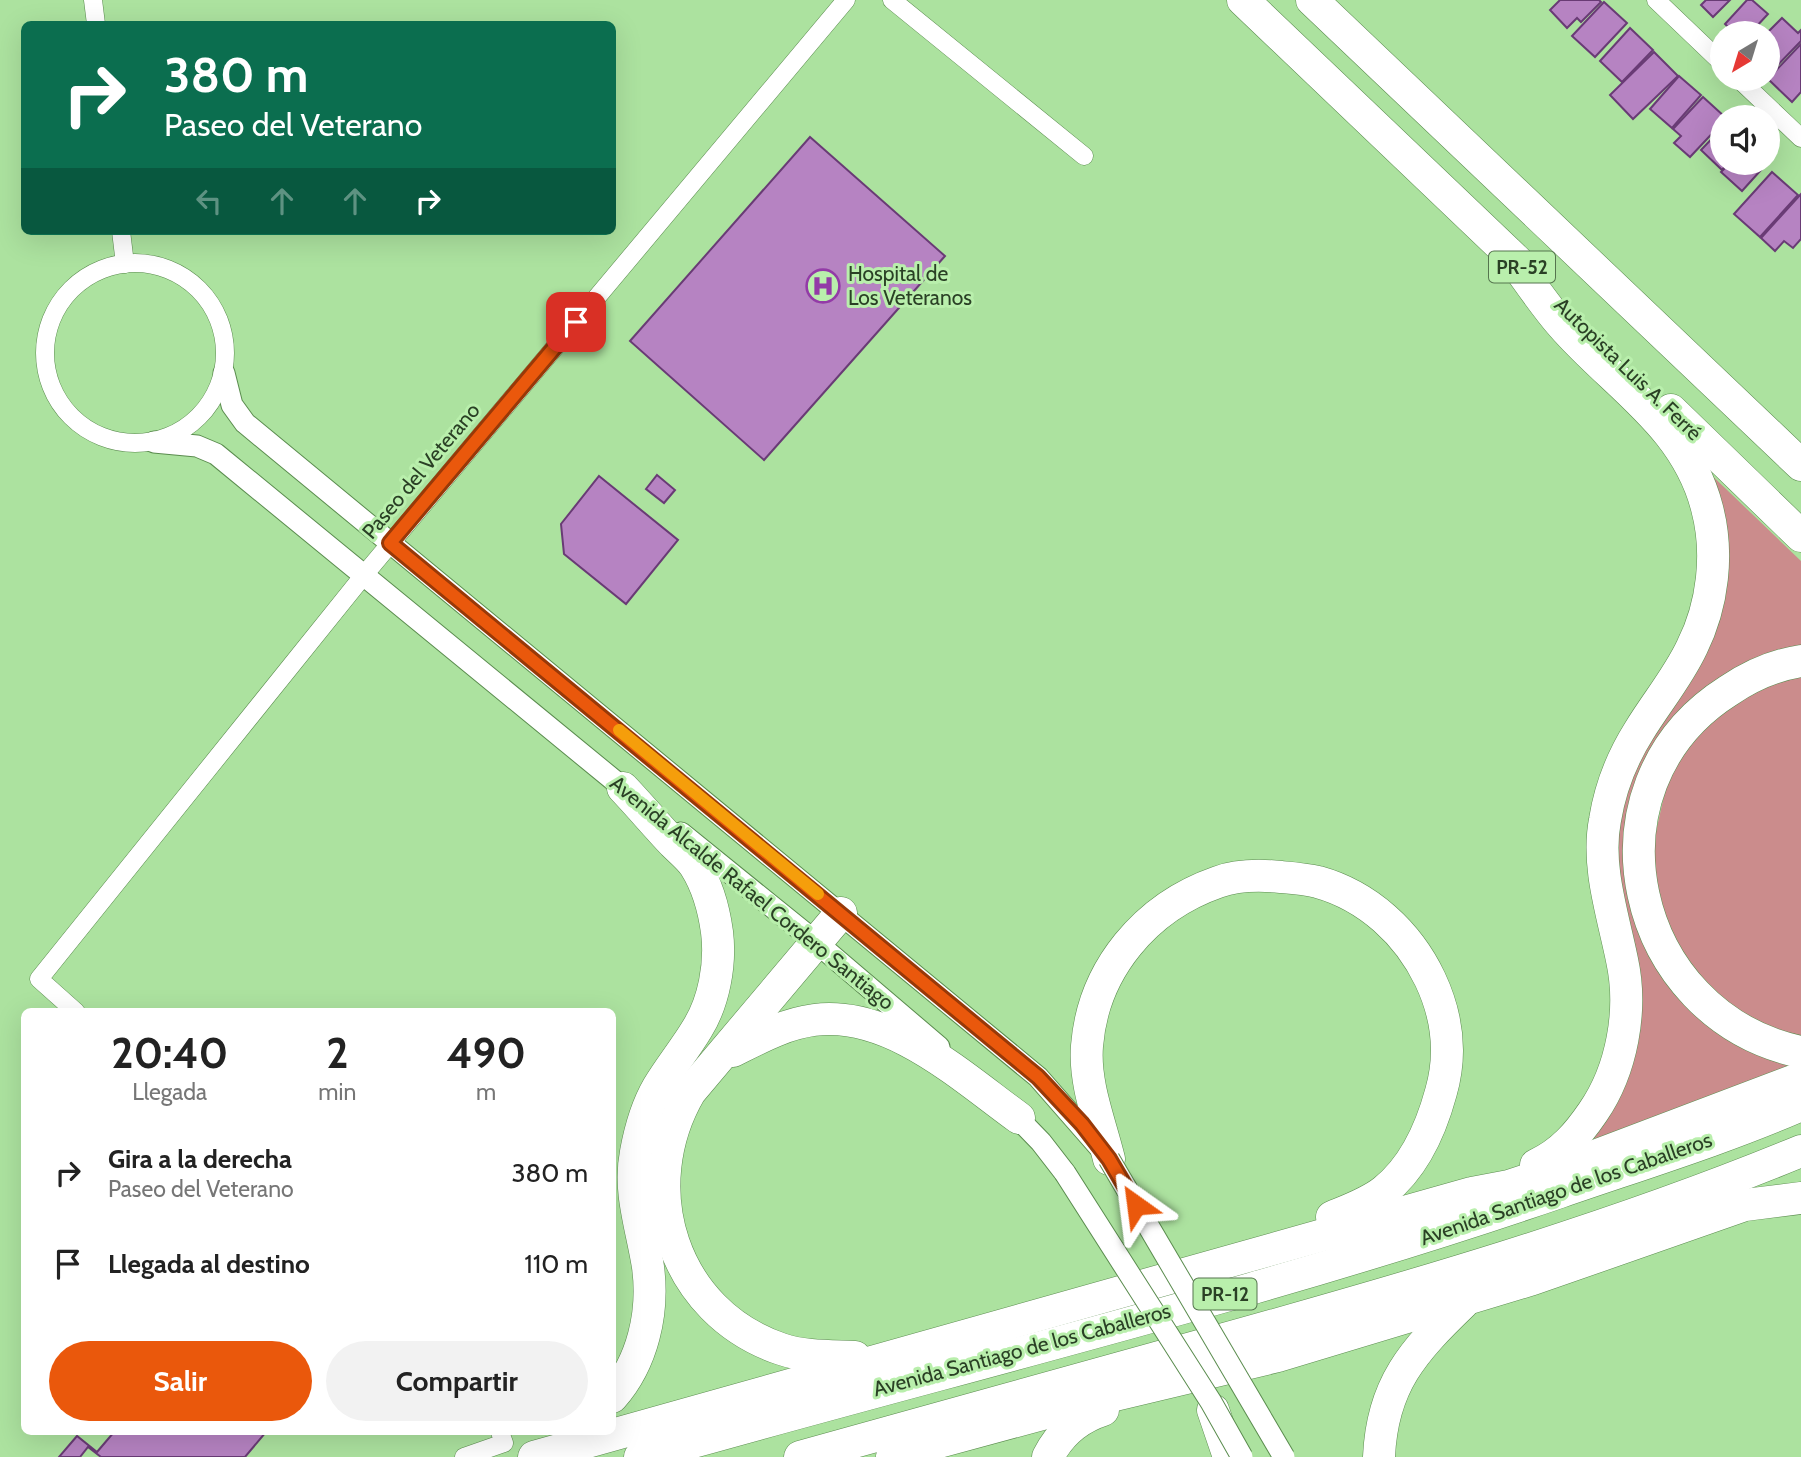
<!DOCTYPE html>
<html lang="es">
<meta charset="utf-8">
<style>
:root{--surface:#fff;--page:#f2f2f2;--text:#222;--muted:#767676;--accent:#ea580c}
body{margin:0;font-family:Cabin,sans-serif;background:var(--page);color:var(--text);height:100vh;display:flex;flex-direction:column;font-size:26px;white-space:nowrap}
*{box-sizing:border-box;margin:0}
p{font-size:23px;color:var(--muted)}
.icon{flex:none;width:38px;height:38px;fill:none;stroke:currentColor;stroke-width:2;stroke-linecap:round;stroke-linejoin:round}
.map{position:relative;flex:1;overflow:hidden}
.sheet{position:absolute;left:21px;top:1008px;width:595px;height:427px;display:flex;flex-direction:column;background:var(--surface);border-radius:10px;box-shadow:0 7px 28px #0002}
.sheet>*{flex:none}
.hud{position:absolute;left:21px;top:21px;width:595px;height:214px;border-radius:10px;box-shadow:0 7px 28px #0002;background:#0b6e4f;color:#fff;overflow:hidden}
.needle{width:46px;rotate:218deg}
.fabs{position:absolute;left:1710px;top:21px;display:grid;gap:14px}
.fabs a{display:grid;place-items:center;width:70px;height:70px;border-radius:50%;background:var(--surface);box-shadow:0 7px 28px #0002;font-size:35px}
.pin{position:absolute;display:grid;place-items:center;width:60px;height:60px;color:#fff;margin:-30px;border-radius:14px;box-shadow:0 4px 10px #0006}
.me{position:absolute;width:77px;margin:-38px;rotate:329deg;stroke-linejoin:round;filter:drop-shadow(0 0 5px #0008)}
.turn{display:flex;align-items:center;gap:24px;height:147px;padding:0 28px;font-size:32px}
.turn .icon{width:91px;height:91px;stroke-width:2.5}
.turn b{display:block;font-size:49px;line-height:60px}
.lanes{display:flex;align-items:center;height:66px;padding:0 28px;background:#0003;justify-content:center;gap:35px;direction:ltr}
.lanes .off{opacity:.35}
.eta{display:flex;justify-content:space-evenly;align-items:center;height:119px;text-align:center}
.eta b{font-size:42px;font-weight:700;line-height:49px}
.primary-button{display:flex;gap:14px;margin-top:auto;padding:14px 28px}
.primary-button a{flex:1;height:80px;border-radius:42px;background:var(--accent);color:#fff;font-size:28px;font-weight:700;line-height:80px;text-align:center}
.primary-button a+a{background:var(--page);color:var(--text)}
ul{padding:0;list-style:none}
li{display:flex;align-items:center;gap:21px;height:91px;padding:0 28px}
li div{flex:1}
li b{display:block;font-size:26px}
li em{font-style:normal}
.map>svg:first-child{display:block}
</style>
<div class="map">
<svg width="1801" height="1457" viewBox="0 0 1801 1457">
<rect width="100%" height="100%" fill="#ace29f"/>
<g fill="#cb8c8c">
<path d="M1700,464L1801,561V648L1658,743L1645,941L1784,1056L1789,1070L1597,1143L1591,1132L1622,1081L1612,866L1629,765L1710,635Z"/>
<path d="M1801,671V1042L1775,1035L1688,976L1647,872L1672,760L1724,703Z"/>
</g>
<g fill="#b683c2" stroke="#693b75" stroke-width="2">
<path d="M1560,0H1599L1601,2L1581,22L1577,18L1567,28L1550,10Z"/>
<path d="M1706,0H1730L1713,17L1701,5Z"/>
<path d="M1747,0H1752L1768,14L1755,28L1760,32L1758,33H1734L1725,24Z"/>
<path d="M1604,2L1627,23L1595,57L1572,36Z"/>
<path d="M1782,18L1798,33L1801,30V41L1769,74L1767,33Z"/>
<path d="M1630,28L1653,50L1622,82L1600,61Z"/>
<path d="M1801,44V92L1792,102L1768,79Z"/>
<path d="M1654,52L1678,76L1633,119L1610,95Z"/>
<path d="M1679,76L1701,95L1672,128L1650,109Z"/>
<path d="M1703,97L1725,117H1722V123L1690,157L1674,143L1681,136L1673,129Z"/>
<path d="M1722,128V163H1728L1722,170L1701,150Z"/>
<path d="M810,137L945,256L764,460L630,341Z"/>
<path d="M1768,158L1770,160L1742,191L1721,172L1730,163H1768Z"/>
<path d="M1772,172L1798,195L1760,237L1734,214Z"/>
<path d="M1801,194V239L1793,248L1784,241L1775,251L1761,238Z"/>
<path d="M657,475L675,490L664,503L646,489Z"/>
<path d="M599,476L678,540L626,604L564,554L561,524Z"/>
<path d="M114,1432H266L245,1457H101L88,1447L80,1457H59L77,1436L97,1452Z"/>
</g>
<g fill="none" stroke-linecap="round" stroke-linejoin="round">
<defs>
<g id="minor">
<path d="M93,0L96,24"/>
<path d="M892,0L1084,156"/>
<path d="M1656,0L1722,63"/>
<path d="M1739,79L1801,138"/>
<path d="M121,231L125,264"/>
<circle cx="135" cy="353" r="90"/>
<path d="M76,1012L39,979L364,575L846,0"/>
<path d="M464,1457L504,1443L500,1432"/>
</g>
<g id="tertiary">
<path d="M224,373L232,405L245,423L1038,1077L1101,1149"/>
<path d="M154,442L197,446L216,454L633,796"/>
<path d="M681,833L817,943L939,1047"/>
<path d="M1010,1110L1041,1142L1065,1173"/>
</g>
<g id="motorway">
<path d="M1243,0L1523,267"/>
<path d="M1312,0L1801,465"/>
<path d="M1508,253C1526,277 1542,302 1562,325C1614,385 1686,425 1707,508C1719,553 1713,605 1692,647C1678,677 1656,703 1639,731C1622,758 1610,789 1605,820C1596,866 1613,915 1622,960C1633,1010 1622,1070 1593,1112C1578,1134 1562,1153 1536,1165"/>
<path d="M1671,410L1801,536"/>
<path d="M1801,661C1775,665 1750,676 1728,691C1577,787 1629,1016 1801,1052"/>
<path d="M841,913L690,1092C634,1188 672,1312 781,1349C804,1357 831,1356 855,1357"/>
<path d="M733,1051C759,1038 784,1024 814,1020C890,1010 961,1076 1019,1118"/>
<path d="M1109,1159C1100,1122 1084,1084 1087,1046C1093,969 1146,907 1218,882C1237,875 1261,875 1281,877C1293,878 1306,879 1318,882C1368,896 1408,933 1430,979C1447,1015 1452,1054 1441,1092C1431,1129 1414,1167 1384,1191C1369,1203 1349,1210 1332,1217"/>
<path d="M612,1397C643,1362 654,1312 648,1267C642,1228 628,1192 636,1152C640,1130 647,1106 658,1087C670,1067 685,1049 697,1029C714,1002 721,964 717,932C714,910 707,885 695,866C690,858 680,850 673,843C656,825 640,806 623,788"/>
<path d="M1213,1410L1229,1457"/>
<path d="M534,1457L1472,1193L1509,1186L1558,1170L1801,1078"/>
<path d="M640,1457C947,1369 1258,1296 1560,1192C1641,1164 1723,1139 1801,1105"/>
<path d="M800,1457C934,1420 1069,1382 1203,1345C1405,1289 1607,1231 1801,1151"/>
<path d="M892,1457L902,1452L1090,1401L1278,1356L1533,1279L1745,1205L1801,1198"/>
<path d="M1048,1457C1060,1433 1078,1418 1103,1410"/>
<path d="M1379,1457C1382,1385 1413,1351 1463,1303"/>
</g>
</defs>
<use href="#minor" stroke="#5a8c4e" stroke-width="19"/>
<use href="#tertiary" stroke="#5a8c4e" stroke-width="23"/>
<use href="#motorway" stroke="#5a8c4e" stroke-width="33"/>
<use href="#minor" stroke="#fff" stroke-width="18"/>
<use href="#tertiary" stroke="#fff" stroke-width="21"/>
<use href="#motorway" stroke="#fff" stroke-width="32"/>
<defs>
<g id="tertiary-bridge">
<path d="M1109,1159L1284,1457"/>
<path d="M1065,1173L1211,1402L1242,1457"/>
</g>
</defs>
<use href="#tertiary-bridge" stroke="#5a8c4e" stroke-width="23" stroke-linecap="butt"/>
<use href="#tertiary-bridge" stroke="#fff" stroke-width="21"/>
</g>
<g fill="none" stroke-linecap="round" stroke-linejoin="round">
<defs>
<path id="route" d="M576,322L390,543L1038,1077L1082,1124L1109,1159L1136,1205"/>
</defs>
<use href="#route" stroke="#983908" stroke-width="18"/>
<use href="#route" stroke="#ea580c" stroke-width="12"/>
<path stroke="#f59e0b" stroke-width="12" d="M619,730L818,894"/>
</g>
<defs>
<symbol id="hospital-ring" viewBox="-11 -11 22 22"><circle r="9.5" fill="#b9efac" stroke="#933ba7" stroke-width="1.5"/><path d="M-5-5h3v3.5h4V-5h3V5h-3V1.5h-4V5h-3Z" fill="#933ba7"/></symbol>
</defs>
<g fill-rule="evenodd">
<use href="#hospital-ring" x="804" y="267" width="38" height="38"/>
</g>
<g text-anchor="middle" stroke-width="6" stroke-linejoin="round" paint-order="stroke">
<g fill="#b9efac" stroke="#55744e" stroke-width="2">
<rect x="1489" y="251.5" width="66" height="31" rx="5"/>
<rect x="1193.5" y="1278.5" width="63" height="31" rx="5"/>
</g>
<g font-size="19" font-weight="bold" fill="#2a4025">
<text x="1522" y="274">PR-52</text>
<text x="1225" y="1301">PR-12</text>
</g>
<g font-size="21" fill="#2a4025" stroke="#b9efac" text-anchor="start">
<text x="848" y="281">Hospital de<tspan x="848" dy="24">Los Veteranos</tspan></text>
</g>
<g font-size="21" fill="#2a4025" stroke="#b9efac">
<text transform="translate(1628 369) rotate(44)" y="7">Autopista Luis A. Ferré</text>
<text transform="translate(421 471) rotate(-50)" y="7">Paseo del Veterano</text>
<text transform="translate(752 893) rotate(39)" y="7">Avenida Alcalde Rafael Cordero Santiago</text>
<text transform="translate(1566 1189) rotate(-19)" y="7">Avenida Santiago de los Caballeros</text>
<text transform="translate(1022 1350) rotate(-15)" y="7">Avenida Santiago de los Caballeros</text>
</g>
</g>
</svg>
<div class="fabs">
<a><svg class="needle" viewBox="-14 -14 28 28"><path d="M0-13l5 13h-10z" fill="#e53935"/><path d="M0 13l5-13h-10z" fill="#767676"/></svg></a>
<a><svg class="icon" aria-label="sound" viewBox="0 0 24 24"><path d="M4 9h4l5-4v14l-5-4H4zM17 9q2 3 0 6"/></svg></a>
</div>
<div class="pin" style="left:576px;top:322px;background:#d93025"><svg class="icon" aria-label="arrive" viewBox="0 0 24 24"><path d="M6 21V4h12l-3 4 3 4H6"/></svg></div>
<svg class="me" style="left:1136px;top:1205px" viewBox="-20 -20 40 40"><path d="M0-17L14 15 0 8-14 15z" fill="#ea580c" stroke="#fff" stroke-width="4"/></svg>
<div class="hud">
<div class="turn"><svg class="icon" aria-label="right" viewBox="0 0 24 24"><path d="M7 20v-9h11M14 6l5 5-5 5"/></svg><div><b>380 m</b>Paseo del Veterano</div></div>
<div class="lanes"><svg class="icon off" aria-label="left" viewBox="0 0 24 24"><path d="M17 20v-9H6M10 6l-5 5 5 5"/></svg><svg class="icon off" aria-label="ahead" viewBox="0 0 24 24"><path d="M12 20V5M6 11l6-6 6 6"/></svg><svg class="icon off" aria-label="ahead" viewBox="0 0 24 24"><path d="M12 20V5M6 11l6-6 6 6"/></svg><svg class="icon" aria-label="right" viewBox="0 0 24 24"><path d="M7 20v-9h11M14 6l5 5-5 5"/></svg></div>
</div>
<section class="sheet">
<div class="eta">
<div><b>20:40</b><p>Llegada</p></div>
<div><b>2</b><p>min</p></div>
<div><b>490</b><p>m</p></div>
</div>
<ul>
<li><svg class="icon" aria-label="right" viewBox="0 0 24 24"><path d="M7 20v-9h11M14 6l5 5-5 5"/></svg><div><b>Gira a la derecha</b><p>Paseo del Veterano</p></div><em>380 m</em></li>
<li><svg class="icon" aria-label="arrive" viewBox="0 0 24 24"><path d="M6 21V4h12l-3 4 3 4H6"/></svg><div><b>Llegada al destino</b></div><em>110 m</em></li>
</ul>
<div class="primary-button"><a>Salir</a><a>Compartir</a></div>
</section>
</div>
